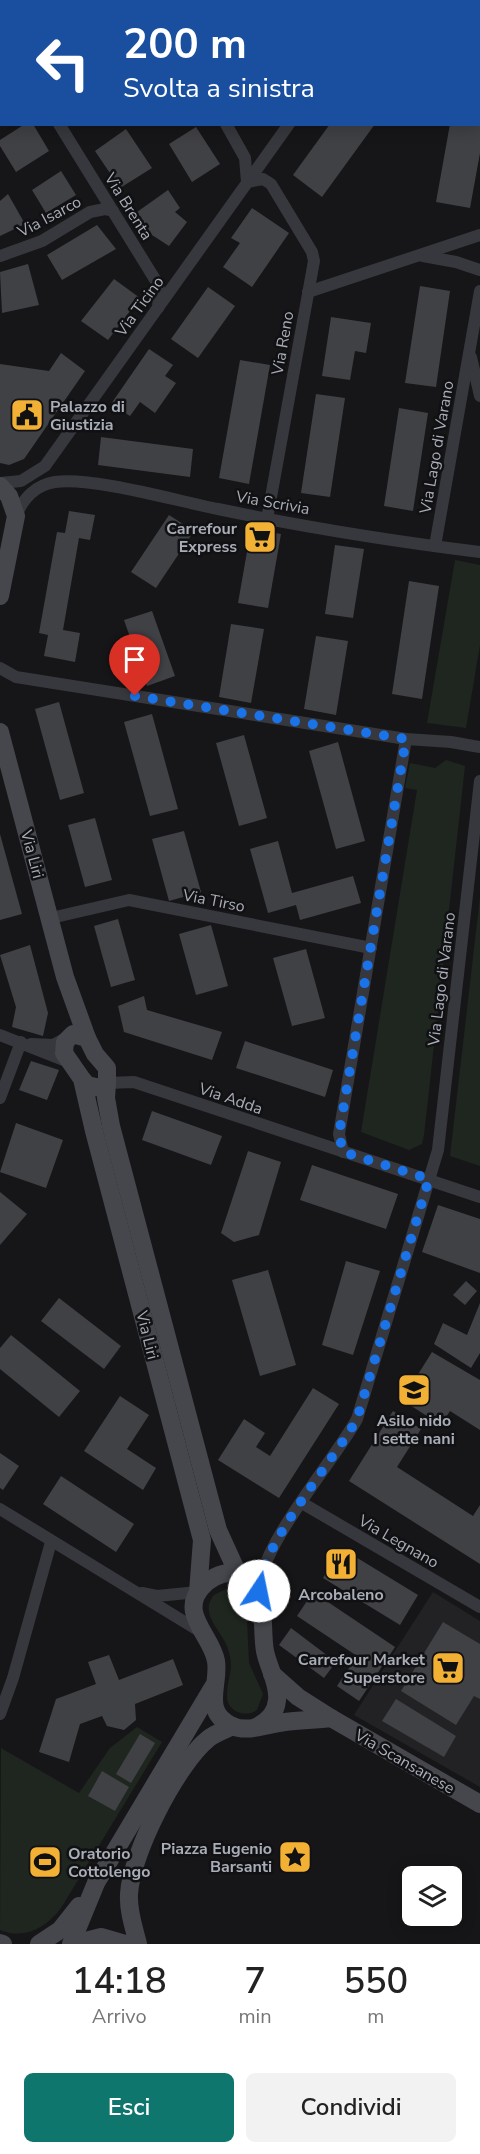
<!DOCTYPE html>
<html lang="it">
<style>
:root{--surface:#fff;--page:#f2f2f2;--text:#222;--muted:#767676;--accent:#0f766e}
body{margin:0;font-family:"Nunito Sans",sans-serif;background:var(--page);color:var(--text);height:100vh;display:flex;flex-direction:column;font-size:22px;white-space:nowrap}
*{box-sizing:border-box;margin:0}
p{font-size:20px;color:var(--muted)}
.icon{flex:none;width:33px;height:33px;fill:none;stroke:currentColor;stroke-width:2;stroke-linecap:round;stroke-linejoin:round}
.map{position:relative;height:1944px;overflow:hidden}
.sheet{display:flex;flex-direction:column;background:var(--surface);flex:1}
.sheet>*{flex:none}
.top-card{position:absolute;left:0px;top:0px;width:480px;height:126px;box-shadow:0 3px 15px #0003;background:#1a4fa0;color:#fff;overflow:hidden}
.tools{position:absolute;left:402px;top:1866px;display:grid;gap:12px}
.tools a{display:grid;place-items:center;width:60px;height:60px;border-radius:9px;background:var(--surface);box-shadow:0 3px 15px #0003;font-size:30px}
.pin{position:absolute;display:grid;place-items:center;width:51px;height:51px;color:#fff;margin:-62px -26px;border-radius:50% 50% 50% 0;rotate:-45deg;box-shadow:0 0 6px #0007}
.pin .icon{rotate:45deg}
.me{position:absolute;width:66px;margin:-33px;rotate:11deg;stroke-linejoin:round;filter:drop-shadow(0 0 4px #0008)}
.turn{display:flex;align-items:center;gap:21px;height:126px;padding:0 24px;font-size:27px}
.turn .icon{width:78px;height:78px;stroke-width:2.5}
.turn b{display:block;font-size:42px;line-height:51px}
.eta{display:flex;justify-content:space-evenly;align-items:center;height:102px;text-align:center}
.eta b{font-size:36px;font-weight:600;line-height:42px}
.cta{display:flex;gap:12px;margin-top:auto;padding:12px 24px}
.cta a{flex:1;height:69px;border-radius:9px;background:var(--accent);color:#fff;font-size:24px;font-weight:600;line-height:69px;text-align:center}
.cta a+a{background:var(--page);color:var(--text)}
.map>svg:first-child{display:block}
</style>
<div class="map">
<svg width="480" height="1944" viewBox="0 0 480 1944">
<rect width="100%" height="100%" fill="#161618"/>
<path fill="#222225" d="M433,1592L480,1621V1787L354,1715Z"/>
<g fill="#1e261f">
<path d="M455,560L480,565V645L466,728L427,723Z"/>
<path d="M446,760L465,766L424,1135L422,1144L409,1150L361,1132L417,790L405,788L410,763L435,768Z"/>
<path d="M480,897V1166L450,1156Z"/>
<path d="M228,1588L241,1593L246,1598L249,1663L263,1694L257,1710C245,1718 227,1712 227,1696C227,1678 235,1670 228,1649C223,1632 198,1614 214,1595Z"/>
<path d="M137,1727L162,1742L61,1908C46,1928 24,1940 0,1930L1,1748L79,1793L110,1748Z"/>
</g>
<g fill="#404145">
<path d="M25,124H33L49,151L16,172L0,146V140Z"/>
<path d="M330,124H375L322,197L293,175Z"/>
<path d="M450,124H480V153L470,208L436,202Z"/>
<path d="M196,127L220,164L192,182L169,144Z"/>
<path d="M126,129L152,168L120,188L95,151Z"/>
<path d="M61,171L76,195L46,213L32,190Z"/>
<path d="M168,190L180,208L175,212L187,222L169,246L152,235L137,212Z"/>
<path d="M8,194L25,224L0,236V201Z"/>
<path d="M252,208L289,233L252,287L223,267L240,243L231,238Z"/>
<path d="M97,225L116,249L62,280L47,255Z"/>
<path d="M28,264L39,305L2,313L0,272Z"/>
<path d="M114,279L140,298L108,340L81,321Z"/>
<path d="M420,286L450,291L436,387L405,383Z"/>
<path d="M208,287L235,306L198,358L171,339Z"/>
<path d="M331,317L371,323L366,353L355,351L350,380L322,376Z"/>
<path d="M149,349L173,365L165,376L176,383L155,413L140,402L130,416L111,404Z"/>
<path d="M61,353L85,371L24,459L9,465L0,463V364L49,371Z"/>
<path d="M240,360L270,365L249,484L219,478Z"/>
<path d="M316,394L345,398L330,497L301,493Z"/>
<path d="M399,408L428,413L413,511L384,506Z"/>
<path d="M101,437L193,449L190,477L98,465Z"/>
<path d="M69,511L95,515L90,540L79,538L63,630L80,633L75,662L44,656L48,635L39,633L57,532L65,533Z"/>
<path d="M169,515L194,531L156,588L131,572Z"/>
<path d="M251,529L281,534L268,608L238,603Z"/>
<path d="M335,545L364,549L353,618L325,614Z"/>
<path d="M409,581L439,586L422,699L392,694Z"/>
<path d="M152,611L175,676L147,686L124,620Z"/>
<path d="M231,624L264,629L251,703L219,697Z"/>
<path d="M316,636L348,641L336,715L304,709Z"/>
<path d="M59,702L84,793L60,800L35,709Z"/>
<path d="M152,714L178,809L150,816L124,722Z"/>
<path d="M244,735L267,818L239,826L216,743Z"/>
<path d="M338,742L365,841L336,849L309,751Z"/>
<path d="M95,818L112,880L85,887L68,825Z"/>
<path d="M184,831L201,892L169,901L152,839Z"/>
<path d="M0,834L22,914L0,920Z"/>
<path d="M278,841L292,893L353,876L361,903L300,920L296,905L268,913L250,849Z"/>
<path d="M118,919L135,980L111,987L94,926Z"/>
<path d="M211,925L228,986L196,995L179,934Z"/>
<path d="M30,945L48,1013L43,1036L12,1027L16,1007L0,955Z"/>
<path d="M306,949L325,1018L292,1026L273,958Z"/>
<path d="M144,996L147,1010L222,1032L212,1060L124,1032L118,1006Z"/>
<path d="M245,1041L333,1070L325,1097L236,1068Z"/>
<path d="M31,1061L59,1070L47,1100L19,1090Z"/>
<path d="M152,1111L222,1136L211,1165L142,1140Z"/>
<path d="M16,1123L63,1140L46,1188L0,1172Z"/>
<path d="M248,1151L281,1162L259,1235L234,1242L221,1233Z"/>
<path d="M312,1165L398,1194L386,1229L300,1200Z"/>
<path d="M0,1192L27,1214L0,1245Z"/>
<path d="M438,1205L480,1219V1273L422,1252Z"/>
<path d="M346,1261L380,1271L353,1355L322,1345Z"/>
<path d="M268,1270L296,1365L260,1376L232,1280Z"/>
<path d="M466,1281L477,1291L465,1305L453,1295Z"/>
<path d="M59,1298L121,1346L104,1369L41,1321Z"/>
<path d="M480,1303V1353L471,1368L434,1344L443,1323L467,1335Z"/>
<path d="M11,1335L80,1391L59,1417L0,1369V1348Z"/>
<path d="M432,1352L480,1380V1430L450,1411L441,1425L402,1400Z"/>
<path d="M313,1388L339,1404L279,1498L218,1460L244,1419L265,1433L256,1447L270,1456Z"/>
<path d="M120,1396L149,1415L127,1449L156,1468L143,1490L84,1451Z"/>
<path d="M393,1411L421,1429L397,1467L473,1516L480,1505V1564L349,1481Z"/>
<path d="M0,1453L19,1466L3,1490L0,1488Z"/>
<path d="M61,1476L134,1524L116,1552L43,1504Z"/>
<path d="M341,1548L418,1595L400,1625L323,1578Z"/>
<path d="M313,1592L395,1647L359,1701L337,1686L357,1656L297,1616Z"/>
<path d="M443,1622L480,1644V1699L474,1696L456,1725L401,1691Z"/>
<path d="M291,1628L336,1662L324,1678L279,1645Z"/>
<path d="M109,1655L119,1680L173,1659L183,1685L135,1704L136,1720L124,1730L107,1726L102,1716L80,1724L69,1762L39,1752L56,1699L96,1684L88,1662Z"/>
<path d="M396,1699L456,1736L444,1757L382,1721Z"/>
<path d="M140,1734L155,1743L131,1783L116,1774Z"/>
<path d="M102,1771L129,1787L115,1811L88,1796Z"/>
</g>
<g fill="none" stroke-linecap="round" stroke-linejoin="round">
<g stroke="#37383d" stroke-width="12">
<path d="M152,0V2"/>
<path d="M377,2L378,0"/>
<path d="M0,31L2,33"/>
<path d="M59,124L156,281L159,289L158,308"/>
<path d="M226,124L245,158L247,182L263,179L271,184L312,252L314,261L267,519"/>
<path d="M0,256L42,241L90,212L105,209L113,211"/>
<path d="M423,256L456,262L480,270"/>
<path d="M308,292L480,235"/>
<path d="M471,357L480,396"/>
<path d="M0,483L21,481L45,466L289,124"/>
<path d="M16,516C23,498 36,485 55,482C94,477 177,501 218,509C304,527 392,541 480,552"/>
<path d="M435,546L480,291"/>
<path d="M0,668L16,677L406,739L451,742L480,747"/>
<path d="M51,918L129,900L371,948"/>
<path d="M0,1035L71,1063"/>
<path d="M31,1044L53,1045L68,1037"/>
<path d="M107,1083L134,1082L480,1197"/>
<path d="M0,1098L21,1042"/>
<path d="M343,1152L339,1134L406,739"/>
<path d="M302,1503L480,1607"/>
<path d="M0,1509L201,1632"/>
<path d="M259,1591C260,1545 332,1464 357,1419L438,1150L480,781"/>
<path d="M142,1593L157,1596L198,1592"/>
<path d="M0,1714L13,1678L51,1542"/>
</g>
<g stroke="#45474d" stroke-width="18">
<path d="M0,486L9,496L16,516L0,596"/>
<path d="M0,732L65,977L87,1038"/>
<path d="M82,1079L87,1085L100,1088L107,1083V1068L95,1054L87,1038L73,1034L65,1042L64,1053L82,1079L94,1131L202,1540L198,1592"/>
<path d="M107,1083L106,1098L111,1126L218,1530L238,1574"/>
<path d="M272,1674L298,1697L331,1718L480,1804"/>
<path d="M256,1727C267,1722 276,1713 277,1700C279,1684 268,1667 265,1651C260,1625 271,1575 230,1573C220,1573 209,1579 202,1587C178,1613 212,1636 216,1661C220,1685 201,1711 232,1726C248,1733 268,1724 285,1722C300,1720 316,1720 331,1718"/>
<path d="M0,1943L3,1944"/>
<path d="M39,1944L60,1930L79,1906"/>
<path d="M71,1944L96,1883L213,1687"/>
<path d="M74,1944L101,1937L125,1944"/>
<path d="M138,1944C134,1928 128,1911 129,1894C131,1854 177,1764 208,1739C215,1733 225,1730 233,1726"/>
</g>
</g>
<g fill="none" stroke-linecap="round" stroke-linejoin="round">
<path stroke="#1a73e8" stroke-width="10" stroke-dasharray="0 18" d="M135,696L406,739L339,1134L343,1152L429,1179L357,1419C332,1463 260,1546 259,1591"/>
</g>
<defs>
<symbol id="civic-square" viewBox="-11 -11 22 22"><rect x="-9" y="-9" width="18" height="18" rx="4" fill="#f2b134" stroke="#111113"/><path d="M-.6-6.5H3V-4.5H.6V-3L4-1V1h2V6H-6V1h2V-1L-.6-3ZM-1.2 2.5V6h2.4V2.5Z" fill="#111"/></symbol>
<symbol id="supermarket-square" viewBox="-11 -11 22 22"><rect x="-9" y="-9" width="18" height="18" rx="4" fill="#f2b134" stroke="#111113"/><path d="M-6-5.5h2.5l.6 2H6L4.5 2H-2.5L-4.4-4H-6ZM-1.5 3.2a1.3 1.3 0 1 0 .1 0ZM3 3.2a1.3 1.3 0 1 0 .1 0Z" fill="#111"/></symbol>
<symbol id="school-square" viewBox="-11 -11 22 22"><rect x="-9" y="-9" width="18" height="18" rx="4" fill="#f2b134" stroke="#111113"/><path d="M0-5L7-2L0 1L-7-2ZM-4 1L0 2.5L4 1V4Q0 6-4 4Z" fill="#111"/></symbol>
<symbol id="restaurant-square" viewBox="-11 -11 22 22"><rect x="-9" y="-9" width="18" height="18" rx="4" fill="#f2b134" stroke="#111113"/><path d="M-5-6h1v4h1v-4h1v4h1v-4h1v5L-1.5 .5V6h-2V.5L-5-1ZM5-6V6H3V1.5H1.5Q1.5-4 5-6Z" fill="#111"/></symbol>
<symbol id="sight-square" viewBox="-11 -11 22 22"><rect x="-9" y="-9" width="18" height="18" rx="4" fill="#f2b134" stroke="#111113"/><path d="M0-6L1.8-2.2L6-1.7L2.9 1.2L3.7 5.4L0 3.3L-3.7 5.4L-2.9 1.2L-6-1.7L-1.8-2.2Z" fill="#111"/></symbol>
<symbol id="stadium-square" viewBox="-11 -11 22 22"><rect x="-9" y="-9" width="18" height="18" rx="4" fill="#f2b134" stroke="#111113"/><path d="M0-5a6.5 5 0 1 0 0 10a6.5 5 0 1 0 0-10ZM-3.5-1.8h7v3.6h-7Z" fill="#111"/></symbol>
</defs>
<g fill-rule="evenodd">
<use href="#civic-square" x="8" y="396" width="38" height="38"/>
<use href="#supermarket-square" x="241" y="518" width="38" height="38"/>
<use href="#school-square" x="395" y="1371" width="38" height="38"/>
<use href="#restaurant-square" x="322" y="1545" width="38" height="38"/>
<use href="#supermarket-square" x="429" y="1649" width="38" height="38"/>
<use href="#sight-square" x="276" y="1838" width="38" height="38"/>
<use href="#stadium-square" x="26" y="1843" width="38" height="38"/>
</g>
<g text-anchor="middle" stroke-width="5" stroke-linejoin="round" paint-order="stroke">
<g font-size="16" fill="#a8adb8" stroke="#111113">
<text transform="translate(129 206) rotate(58)" y="6">Via Brenta</text>
<text transform="translate(49 216) rotate(-28)" y="6">Via Isarco</text>
<text transform="translate(139 306) rotate(-54)" y="6">Via Ticino</text>
<text transform="translate(282 343) rotate(-80)" y="6">Via Reno</text>
<text transform="translate(436 447) rotate(-80)" y="6">Via Lago di Varano</text>
<text transform="translate(273 502) rotate(10)" y="6">Via Scrivia</text>
<text transform="translate(33 854) rotate(75)" y="6">Via Liri</text>
<text transform="translate(214 900) rotate(11)" y="6">Via Tirso</text>
<text transform="translate(441 979) rotate(-83)" y="6">Via Lago di Varano</text>
<text transform="translate(231 1098) rotate(19)" y="6">Via Adda</text>
<text transform="translate(148 1335) rotate(76)" y="6">Via Liri</text>
<text transform="translate(399 1541) rotate(30)" y="6">Via Legnano</text>
<text transform="translate(405 1761) rotate(30)" y="6">Via Scansanese</text>
</g>
<g font-size="16" font-weight="bold" fill="#a8adb8" stroke="#111113" text-anchor="end">
<text x="50" y="412" text-anchor="start">Palazzo di<tspan x="50" dy="18">Giustizia</tspan></text>
<text x="237" y="534">Carrefour<tspan x="237" dy="18">Express</tspan></text>
<text x="414" y="1426" text-anchor="middle">Asilo nido<tspan x="414" dy="18">I sette nani</tspan></text>
<text x="341" y="1600" text-anchor="middle">Arcobaleno</text>
<text x="425" y="1665">Carrefour Market<tspan x="425" dy="18">Superstore</tspan></text>
<text x="272" y="1854">Piazza Eugenio<tspan x="272" dy="18">Barsanti</tspan></text>
<text x="68" y="1859" text-anchor="start">Oratorio<tspan x="68" dy="18">Cottolengo</tspan></text>
</g>
</g>
</svg>
<div class="tools">
<a><svg class="icon" aria-label="layers" viewBox="0 0 24 24"><path d="M12 4l9 5-9 5-9-5zM3 14l9 5 9-5"/></svg></a>
</div>
<div class="pin" style="left:135px;top:696px;background:#d93025"><svg class="icon" aria-label="arrive" viewBox="0 0 24 24"><path d="M6 21V4h12l-3 4 3 4H6"/></svg></div>
<svg class="me" style="left:259px;top:1591px" viewBox="-20 -20 40 40"><circle r="19" fill="#fff"/><path d="M0-13L10 11 0 6-10 11z" fill="#1a73e8"/></svg>
<div class="top-card">
<div class="turn"><svg class="icon" aria-label="left" viewBox="0 0 24 24"><path d="M17 20v-9H6M10 6l-5 5 5 5"/></svg><div><b>200 m</b>Svolta a sinistra</div></div>
</div>
</div>
<section class="sheet">
<div class="eta">
<div><b>14:18</b><p>Arrivo</p></div>
<div><b>7</b><p>min</p></div>
<div><b>550</b><p>m</p></div>
</div>
<div class="cta"><a>Esci</a><a>Condividi</a></div>
</section>
